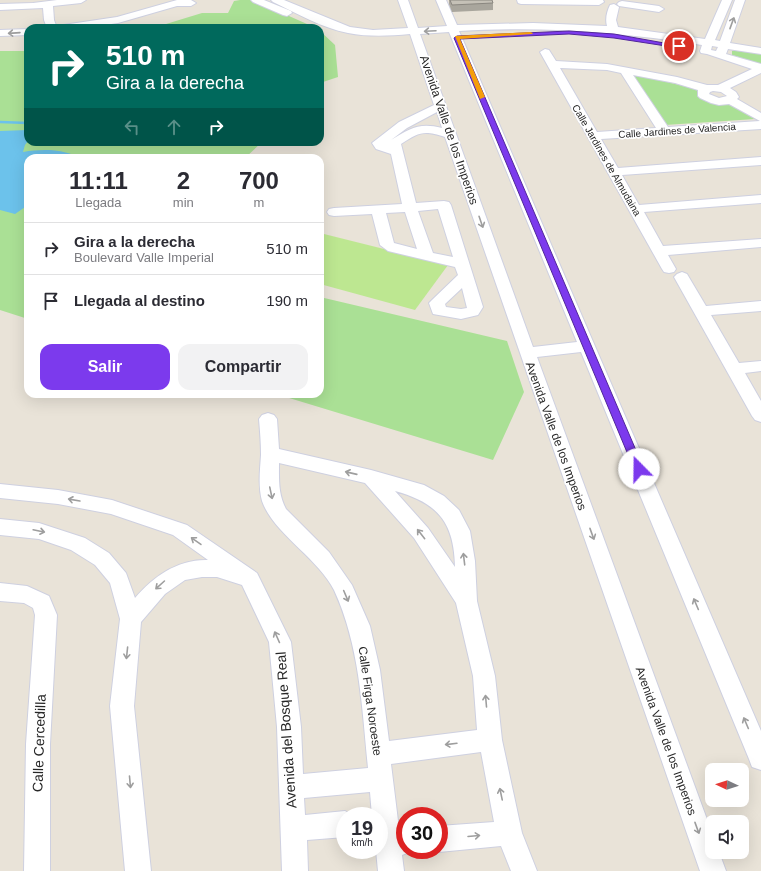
<!DOCTYPE html>
<html lang="es">
<style>
:root{--surface:#fff;--page:#f2f2f3;--text:#2b2b33;--muted:#7c7c81;--line:#e1e1e2;--accent:#7c3aed}
body{margin:0;font-family:Helvetica,sans-serif;background:var(--page);color:var(--text);height:100vh;display:flex;flex-direction:column;font-size:15px;white-space:nowrap}
*{box-sizing:border-box;margin:0}
p{font-size:13px;color:var(--muted)}
.icon{flex:none;width:22px;height:22px;fill:none;stroke:currentColor;stroke-width:2;stroke-linecap:round;stroke-linejoin:round}
.map{position:relative;flex:1;overflow:hidden}
.sheet{position:absolute;left:24px;top:154px;width:300px;height:244px;display:flex;flex-direction:column;background:var(--surface);border-radius:12px;box-shadow:0 4px 16px #0002}
.sheet>*{flex:none}
.hud{position:absolute;left:24px;top:24px;width:300px;height:122px;border-radius:12px;box-shadow:0 4px 16px #0002;background:#00695c;color:#fff;overflow:hidden}
.needle{width:26px;rotate:274deg}
.tools{position:absolute;left:705px;top:763px;display:grid;gap:8px}
.tools a{display:grid;place-items:center;width:44px;height:44px;border-radius:8px;background:var(--surface);box-shadow:0 4px 16px #0002;font-size:20px}
.speed{position:absolute;left:336px;top:807px;display:flex;gap:8px;font-size:20px;font-weight:700;text-align:center}
.speed>*{display:grid;place-content:center;width:52px;height:52px;border-radius:50%;background:var(--surface);box-shadow:0 4px 16px #0002;line-height:1}
.speed small{font-size:10px;font-weight:400}
.speed .limit{border:6px solid #d22;background:#fff;color:#111}
.pin{position:absolute;display:grid;place-items:center;width:34px;height:34px;color:#fff;margin:-17px;border:2px solid #fff;border-radius:50%;box-shadow:0 1px 4px #0007}
.me{position:absolute;width:44px;margin:-22px;rotate:338deg;stroke-linejoin:round;filter:drop-shadow(0 0 3px #0008)}
.turn{display:flex;align-items:center;gap:14px;height:84px;padding:0 16px;font-size:18px}
.turn .icon{width:52px;height:52px;stroke-width:2.5}
.turn b{display:block;font-size:28px;line-height:34px}
.lanes{display:flex;align-items:center;height:38px;padding:0 16px;background:#0003;justify-content:center;gap:20px;direction:ltr}
.lanes .off{opacity:.35}
.eta{display:flex;justify-content:space-evenly;align-items:center;height:68px;text-align:center}
.eta b{font-size:24px;font-weight:600;line-height:28px}
.button{display:flex;gap:8px;margin-top:auto;padding:8px 16px}
.button a{flex:1;height:46px;border-radius:12px;background:var(--accent);color:#fff;font-size:16px;font-weight:600;line-height:46px;text-align:center}
.button a+a{background:var(--page);color:var(--text)}
ul{padding:0;list-style:none}
li{display:flex;align-items:center;gap:12px;height:52px;padding:0 16px;border-top:1px solid var(--line)}
li div{flex:1}
li b{display:block;font-size:15px}
li em{font-style:normal}
.map>svg:first-child{display:block}
</style>
<div class="map">
<svg width="761" height="871" viewBox="0 0 761 871">
<rect width="100%" height="100%" fill="#e9e3d8"/>
<g fill="#aae095">
<path d="M240,0H253L316,28H153L202,13H228L234,1Z"/>
<path d="M320,31L335,45L338,77L320,83Z"/>
<path d="M739,50L761,54V64L732,55V51Z"/>
<path d="M0,51H28V142H262L245,158H28V319L0,310Z"/>
<path d="M631,75C664,81 698,87 729,103C738,107 746,114 755,119L665,125Z"/>
<path d="M320,297L507,341L524,392L493,460L276,394H320Z"/>
</g>
<path fill="#bde791" d="M320,233L448,265L415,310L320,284Z"/>
<path fill="#6cc2eb" d="M28,130V141L25,145L23,152C43,149 58,149 77,156L78,158H28V205L15,214L0,210V131Z"/>
<g fill="none" stroke-linecap="round" stroke-linejoin="round">
<g stroke="#6cc2eb" stroke-width="2.5">
<path d="M281,28L283,26"/>
<path d="M0,122L28,123"/>
</g>
<defs>
<g id="minor">
<path d="M57,0H86L81,3L53,6L54,20L57,28H47L44,20L43,8L0,10V4L33,3Z"/>
<path d="M177,0H191L196,3L191,6H177L118,23L84,28H58L63,25L117,17Z"/>
<path d="M251,0H264L291,11L292,13L287,16L283,15L253,2Z"/>
<path d="M271,0H284L350,27L373,30L408,28L398,0H408L418,28L447,26L436,0H446L457,25L533,23L607,26C605,19 607,11 610,5L614,4L619,7L616,20L618,27L705,39L722,0H732L715,40L720,41L735,0H745L730,43L761,48V54L728,49L726,54L761,64V73L730,88L736,92L739,97L737,99L761,113V129L601,139L618,168L761,157V165L622,175L639,205L761,195V203L644,212L663,246L761,239V247L668,255L676,269L674,272L669,273L664,272L662,269L540,52L545,49L549,50L556,61L607,64L677,77L707,85H718L752,69L707,54L701,53L700,51L702,45C620,32 543,26 459,31L761,731V770L752,767L749,759L581,352L537,357L712,833V852H719L726,871H700L445,137C424,130 419,132 401,144L416,203L444,201L449,202L451,205L483,307L478,315L461,319L433,314L429,303L432,300L458,275L455,267L388,251L380,245L372,214L334,216L329,215L327,212L329,209L334,208L402,204L391,154L376,149L372,143L399,122L434,105L410,34C389,36 368,37 348,33C322,28 296,13 273,2ZM449,32L577,342L533,347L420,34ZM712,46L718,47L716,51L711,50ZM560,68L607,70L621,73L656,128L597,132ZM633,75L675,83L698,90V96L700,98L711,103L719,105L729,104L760,121L668,127ZM713,91L721,92L727,96L719,98L709,94L710,92ZM437,112L442,128C420,122 410,128 391,140L407,128ZM438,209L453,257L433,253L418,211ZM405,212L417,249L394,243L386,213ZM462,288L467,308L461,309L446,307L445,304Z"/>
<path d="M517,0H603L604,2L599,5L521,4L518,3Z"/>
<path d="M622,1L659,6L664,9L659,12L619,6L617,4L619,2Z"/>
<path d="M28,29V35L0,36V30Z"/>
<path d="M682,272L687,274L706,306L761,301V311L711,315L739,363L761,361V371L745,373L761,401V422L755,420L752,416L674,277L677,274Z"/>
<path d="M268,413L274,415L277,419L279,449L371,470L424,485L444,496L459,510L470,531L475,561L477,601L495,676L502,740L522,833L537,871H511L501,846L439,852L435,850H439V826L494,822L481,752L391,764L399,829H405V850H415L402,855L404,871H378L376,850H379V816H372L370,792L304,798L305,815L345,811L354,816H345V837L307,840L308,871H282L277,727L269,642L242,585L217,577H202L185,580L165,594L141,622L134,706L151,871H125L110,706L120,619L110,583L95,565L71,550L39,539L0,535V519L39,523L85,538L109,553L126,573L135,598C154,576 178,559 208,560L173,535L111,514L58,504L0,498V484L58,490L112,500L187,525L257,573L291,642L301,727L303,774L368,768C362,709 360,646 334,590C318,558 273,533 262,501C258,486 260,470 261,455C261,443 260,431 259,419L262,415ZM279,463L365,483L414,538L456,603L473,676L477,730L389,741L380,670L370,626L352,585L329,552L286,509C278,494 279,479 279,463ZM395,491C438,503 454,522 455,567L428,528Z"/>
<path d="M0,583L27,586L49,596L57,615L50,744V871H24L26,744L35,615L33,608L24,603L0,601Z"/>
</g>
</defs>
<use href="#minor" stroke="#ced0e0" stroke-width="2"/>
<use href="#minor" fill="#fff" fill-rule="evenodd"/>
</g>
<path fill="#a9a69d" d="M449,0H492L493,3V10L452,12L449,4Z"/>
<path fill="#c5c1b7" stroke="#8a8780" d="M450,0H492L493,3L452,5Z"/>
<defs><path id="oneway-shaft" d="M-6 0H5M1.5-3L5.5 0L1.5 3" fill="none" stroke-width="1.6" stroke-linecap="round" stroke-linejoin="round"/></defs>
<g stroke="#9e9e9e">
<use href="#oneway-shaft" transform="translate(732 23) rotate(-70)"/>
<use href="#oneway-shaft" transform="translate(430 31) rotate(177)"/>
<use href="#oneway-shaft" transform="translate(14 33) rotate(176)"/>
<use href="#oneway-shaft" transform="translate(481 222) rotate(71)"/>
<use href="#oneway-shaft" transform="translate(351 473) rotate(-167)"/>
<use href="#oneway-shaft" transform="translate(271 493) rotate(78)"/>
<use href="#oneway-shaft" transform="translate(74 500) rotate(-170)"/>
<use href="#oneway-shaft" transform="translate(39 531) rotate(12)"/>
<use href="#oneway-shaft" transform="translate(421 534) rotate(-128)"/>
<use href="#oneway-shaft" transform="translate(592 534) rotate(70)"/>
<use href="#oneway-shaft" transform="translate(196 541) rotate(-145)"/>
<use href="#oneway-shaft" transform="translate(464 559) rotate(-97)"/>
<use href="#oneway-shaft" transform="translate(160 585) rotate(138)"/>
<use href="#oneway-shaft" transform="translate(346 596) rotate(67)"/>
<use href="#oneway-shaft" transform="translate(696 604) rotate(-113)"/>
<use href="#oneway-shaft" transform="translate(277 637) rotate(-114)"/>
<use href="#oneway-shaft" transform="translate(127 653) rotate(96)"/>
<use href="#oneway-shaft" transform="translate(486 701) rotate(-95)"/>
<use href="#oneway-shaft" transform="translate(746 723) rotate(-113)"/>
<use href="#oneway-shaft" transform="translate(451 744) rotate(173)"/>
<use href="#oneway-shaft" transform="translate(130 782) rotate(85)"/>
<use href="#oneway-shaft" transform="translate(501 794) rotate(-102)"/>
<use href="#oneway-shaft" transform="translate(697 828) rotate(70)"/>
<use href="#oneway-shaft" transform="translate(474 836) rotate(-5)"/>
</g>
<path fill="#7c3aed" stroke="#51269a" d="M569,31L614,34L681,46L679,48L614,38L569,34L460,39L644,469L639,473L634,469L454,38L457,36Z"/>
<path fill="#f59e0b" d="M530,32L533,33L532,34L460,39L485,97L480,99L455,36Z"/>
<g text-anchor="middle" stroke-width="3.5" stroke-linejoin="round" paint-order="stroke">
<g font-size="10" fill="#272727" stroke="#fff">
<text transform="translate(677 130) rotate(-4)" y="4">Calle Jardines de Valencia</text>
<text transform="translate(607 160) rotate(60)" y="4">Calle Jardines de Almudaina</text>
</g>
<g font-size="12" fill="#272727" stroke="#fff">
<text transform="translate(449 130) rotate(71)" y="4">Avenida Valle de los Imperios</text>
<text transform="translate(556 436) rotate(70)" y="4">Avenida Valle de los Imperios</text>
<text transform="translate(370 701) rotate(82)" y="4">Calle Firga Noroeste</text>
<text transform="translate(666 741) rotate(70)" y="4">Avenida Valle de los Imperios</text>
</g>
<g font-size="14" fill="#272727" stroke="#fff">
<text transform="translate(286 730) rotate(-94)" y="5">Avenida del Bosque Real</text>
<text transform="translate(39 743) rotate(-88)" y="5">Calle Cercedilla</text>
</g>
</g>
</svg>
<div class="tools">
<a><svg class="needle" viewBox="-14 -14 28 28"><path d="M0-13l5 13h-10z" fill="#e53935"/><path d="M0 13l5-13h-10z" fill="#7c7c81"/></svg></a>
<a><svg class="icon" aria-label="sound" viewBox="0 0 24 24"><path d="M4 9h4l5-4v14l-5-4H4zM17 9q2 3 0 6"/></svg></a>
</div>
<div class="speed"><div>19<small>km/h</small></div><div class="limit">30</div></div>
<div class="pin" style="left:679px;top:46px;background:#d93025"><svg class="icon" aria-label="arrive" viewBox="0 0 24 24"><path d="M6 21V4h12l-3 4 3 4H6"/></svg></div>
<svg class="me" style="left:639px;top:469px" viewBox="-20 -20 40 40"><circle r="19" fill="#fff"/><path d="M0-13L10 11 0 6-10 11z" fill="#7c3aed"/></svg>
<div class="hud">
<div class="turn"><svg class="icon" aria-label="right" viewBox="0 0 24 24"><path d="M7 20v-9h11M14 6l5 5-5 5"/></svg><div><b>510 m</b>Gira a la derecha</div></div>
<div class="lanes"><svg class="icon off" aria-label="left" viewBox="0 0 24 24"><path d="M17 20v-9H6M10 6l-5 5 5 5"/></svg><svg class="icon off" aria-label="ahead" viewBox="0 0 24 24"><path d="M12 20V5M6 11l6-6 6 6"/></svg><svg class="icon" aria-label="right" viewBox="0 0 24 24"><path d="M7 20v-9h11M14 6l5 5-5 5"/></svg></div>
</div>
<section class="sheet">
<div class="eta">
<div><b>11:11</b><p>Llegada</p></div>
<div><b>2</b><p>min</p></div>
<div><b>700</b><p>m</p></div>
</div>
<ul>
<li><svg class="icon" aria-label="right" viewBox="0 0 24 24"><path d="M7 20v-9h11M14 6l5 5-5 5"/></svg><div><b>Gira a la derecha</b><p>Boulevard Valle Imperial</p></div><em>510 m</em></li>
<li><svg class="icon" aria-label="arrive" viewBox="0 0 24 24"><path d="M6 21V4h12l-3 4 3 4H6"/></svg><div><b>Llegada al destino</b></div><em>190 m</em></li>
</ul>
<div class="button"><a>Salir</a><a>Compartir</a></div>
</section>
</div>
